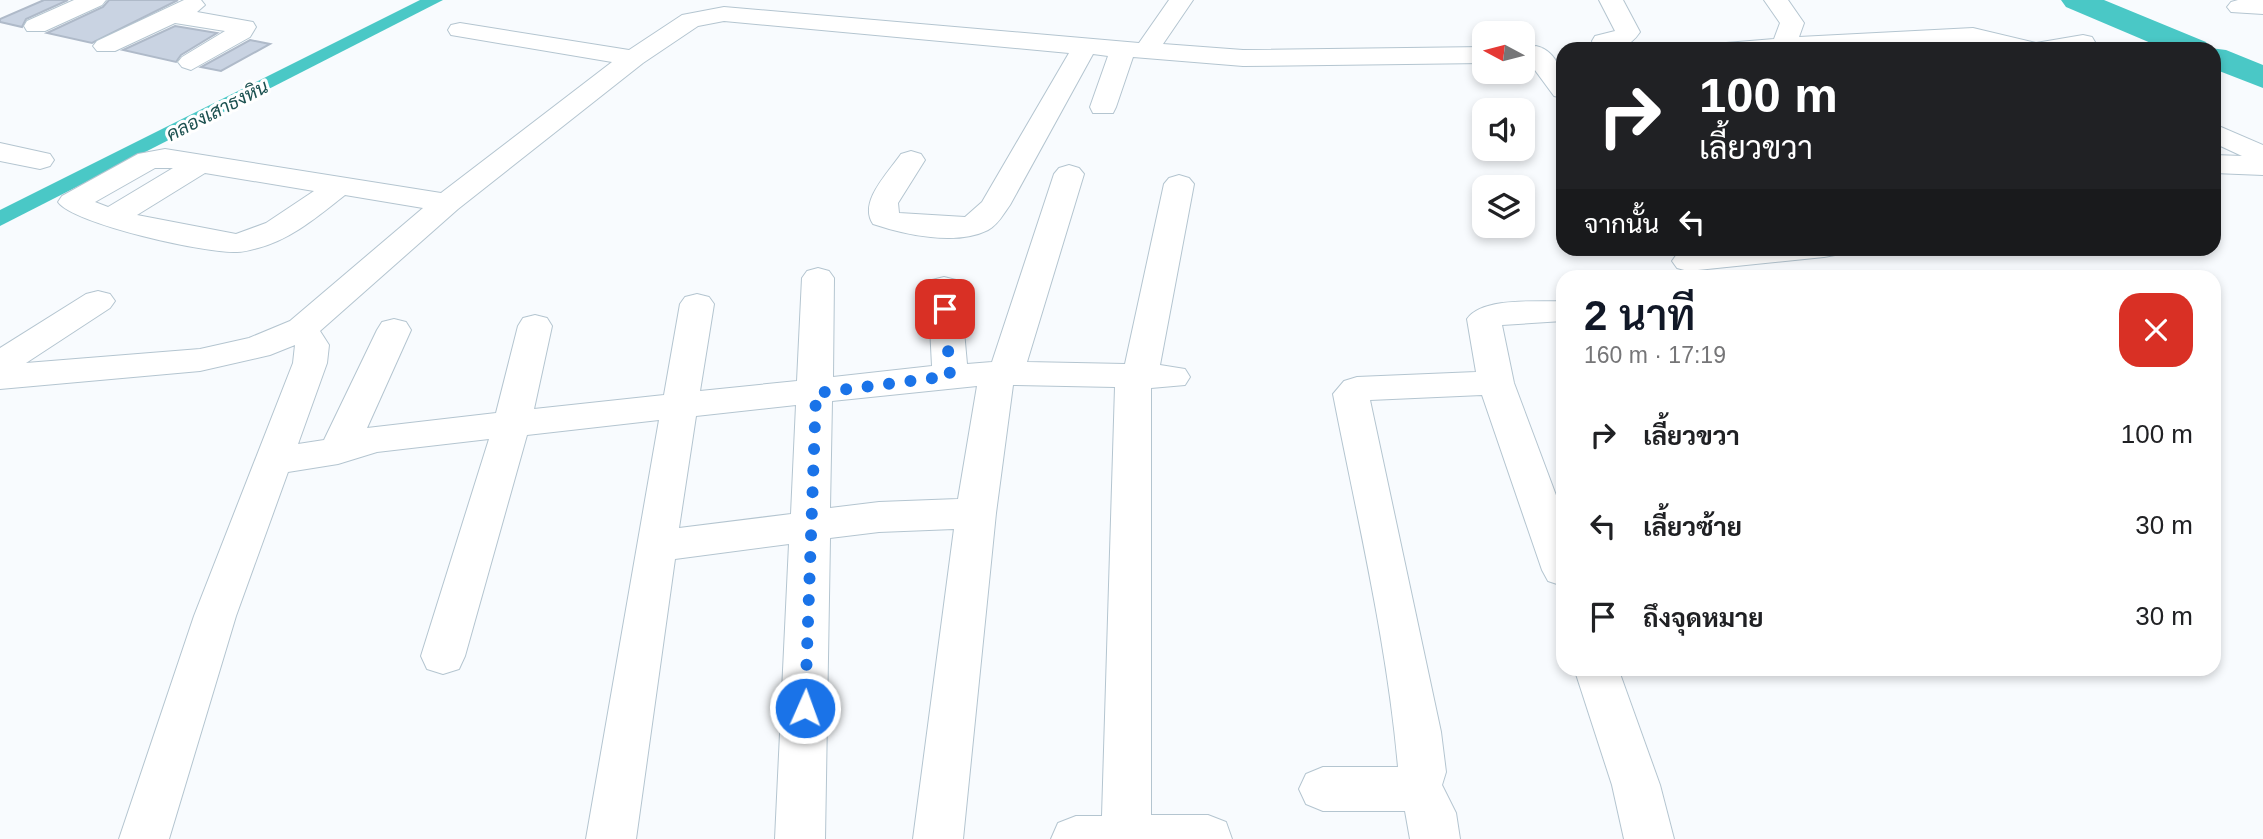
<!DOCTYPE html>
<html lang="th">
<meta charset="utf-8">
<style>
:root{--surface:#fff;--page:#f2f2f2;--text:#202124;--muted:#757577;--accent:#111827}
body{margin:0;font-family:Helvetica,Sarabun,sans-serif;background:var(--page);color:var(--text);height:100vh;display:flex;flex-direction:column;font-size:26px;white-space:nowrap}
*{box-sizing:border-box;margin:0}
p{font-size:23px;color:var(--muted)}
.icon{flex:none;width:38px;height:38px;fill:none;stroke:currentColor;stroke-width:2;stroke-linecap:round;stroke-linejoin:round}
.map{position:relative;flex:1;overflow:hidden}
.sheet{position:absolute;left:1556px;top:270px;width:665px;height:406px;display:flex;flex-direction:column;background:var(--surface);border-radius:21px;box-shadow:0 4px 10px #0003}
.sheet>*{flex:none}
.hud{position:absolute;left:1556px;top:42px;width:665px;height:214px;border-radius:21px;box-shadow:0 4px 10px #0003;background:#202124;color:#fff;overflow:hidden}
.needle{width:46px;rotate:277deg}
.buttons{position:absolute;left:1472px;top:21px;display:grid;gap:14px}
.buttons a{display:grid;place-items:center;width:63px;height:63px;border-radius:14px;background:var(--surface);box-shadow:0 4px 10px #0003;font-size:35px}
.pin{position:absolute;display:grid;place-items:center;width:60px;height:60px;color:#fff;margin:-30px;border-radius:14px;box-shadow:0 4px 10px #0006}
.me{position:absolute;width:77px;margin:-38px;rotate:2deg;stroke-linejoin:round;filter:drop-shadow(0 0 5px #0008)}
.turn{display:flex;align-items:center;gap:24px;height:147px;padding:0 28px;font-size:32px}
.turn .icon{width:91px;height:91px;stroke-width:2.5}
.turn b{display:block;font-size:49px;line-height:60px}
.then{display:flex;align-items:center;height:66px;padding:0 28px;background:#0003;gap:14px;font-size:26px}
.round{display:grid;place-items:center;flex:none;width:74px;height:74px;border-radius:21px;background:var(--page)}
.summary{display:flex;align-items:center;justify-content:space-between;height:119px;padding:0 28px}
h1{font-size:42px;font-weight:600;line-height:52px;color:var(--accent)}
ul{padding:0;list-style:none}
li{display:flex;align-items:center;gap:21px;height:91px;padding:0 28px}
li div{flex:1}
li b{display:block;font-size:26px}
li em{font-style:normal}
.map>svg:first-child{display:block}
</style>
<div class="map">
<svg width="2263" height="839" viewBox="0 0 2263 839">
<rect width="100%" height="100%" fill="#f8fbfe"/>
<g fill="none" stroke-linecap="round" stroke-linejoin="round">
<path fill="#4ac8c6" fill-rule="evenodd" d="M420,0H443L0,226V210Z"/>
<path fill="#4ac8c6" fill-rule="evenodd" d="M2061,0H2104L2206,42L2210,48L2226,50L2263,65V88L2214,69V49H2165L2066,7Z"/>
</g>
<g fill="#c9d3e2" stroke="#afbac9" stroke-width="2">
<path d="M44,0H68L26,19L22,27L0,22V19Z"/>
<path d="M109,0H178L92,43L47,33L103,7Z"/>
<path d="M175,26L217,33L181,55L176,62L123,50Z"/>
<path d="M250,40L270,44L221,71L201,67Z"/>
</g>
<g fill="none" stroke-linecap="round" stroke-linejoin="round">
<defs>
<g id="minor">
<path d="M74,0H106L102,5L45,31H27L24,26L27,21Z"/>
<path d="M184,0H201L205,5L197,12L253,22L256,27L250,37L191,70L182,67L178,62L182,57L225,31L175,23L115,51H97L93,46L97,41Z"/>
<path d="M1169,0H1193L1163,44L1243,50L1484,47V63L1243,66L1133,57L1116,107L1113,113H1093L1090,107L1108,56L1093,54L1010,205C1004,213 998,225 988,230C956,246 906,235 873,224C858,202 888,173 901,154L911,151L921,154L925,160L898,203L899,213L965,217L982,202L1069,53L724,21L698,26L643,63L458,209L320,331L329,345L327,363L298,444L324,440L377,330L382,322L394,319L406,322L411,330L367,428L496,413L518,326L523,318L535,315L547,318L552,326L534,409L664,395L680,304L685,297L697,294L709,297L714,304L700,391L797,381L802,278L807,271L818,268L829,271L834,278L833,377L932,366L928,287L932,280L944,277L956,280L960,287L967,364L992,362L1054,174L1059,168L1069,165L1079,168L1084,174L1027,362L1125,364L1164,184L1169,178L1179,175L1189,178L1194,184L1160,365L1185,369L1190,377L1185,385L1151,388V815H1208L1226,822L1232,839H1051L1058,823L1076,816H1102L1115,387L1013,385L996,513L963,839H913L954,529L879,532L830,538L825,839H775L789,544L675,559L636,839H586L659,420L527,435L465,656L459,669L443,674L427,669L421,656L489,439L377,452L338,464L288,472L236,616L169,839H119L194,616L293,363L295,345L270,355L200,371L0,389V348L86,294L98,291L110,294L115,301L110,308L26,363L200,349L249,338L290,321L423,208L345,195C318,216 292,239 258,248C251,250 244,252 237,252C208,254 73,224 58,202L62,196L138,154L165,149L441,193L612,62L451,35L448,30L451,25L460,23L629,50L682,15L724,7L1139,43ZM155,168H173L108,207L95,202ZM205,173L314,191L266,223L236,234L137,215ZM977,386L958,499L879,502L830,508L832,401ZM796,405L791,514L679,528L696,416Z"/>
<path d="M1599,0H1623L1640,32C1628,50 1615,49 1594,49L1592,41L1595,36L1615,31Z"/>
<path d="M1764,0H1788L1804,23L1799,37L1973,28L2036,43L2083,35L2092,37L2095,42L2085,49H1999L1973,42L1857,49H1710L1714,44L1774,39L1780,23Z"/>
<path d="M2238,0H2263V14L2231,12L2227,7L2231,2Z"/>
<path d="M1536,46C1560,52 1563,77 1563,98L1554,96L1523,54L1527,49Z"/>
<path d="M2214,124L2263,145V175L2214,173V155L2242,156L2214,143Z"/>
<path d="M0,143L50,154L54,160L50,166L40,169L0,161Z"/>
<path d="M1719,248H1839L1835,255L1824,257L1688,271L1677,268L1672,261L1677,254Z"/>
<path d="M1563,301V321L1502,325L1514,383L1563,514V586L1548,581L1542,570L1482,395L1370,400L1441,732L1446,772L1442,785L1456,813L1460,839H1410L1405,811H1323L1306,804L1299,789L1306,774L1323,767H1398C1387,642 1357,517 1333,394L1344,381L1357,377L1476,372L1467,319C1482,297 1537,302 1563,301Z"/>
<path d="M1574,668H1618L1660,785L1674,839H1624L1612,785Z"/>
</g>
</defs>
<use href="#minor" stroke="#b4c5d0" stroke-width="2"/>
<use href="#minor" fill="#fff" fill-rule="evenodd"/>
</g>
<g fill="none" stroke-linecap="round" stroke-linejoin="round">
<path stroke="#1a73e8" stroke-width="12" stroke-dasharray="0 21.6" d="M805,708L816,393L950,376L945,309"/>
</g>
<g text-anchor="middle" stroke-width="6" stroke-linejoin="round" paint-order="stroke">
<g font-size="19" font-style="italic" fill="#1c5150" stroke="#fff">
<text transform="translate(217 110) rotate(-27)" y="7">คลองเสาธงหิน</text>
</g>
</g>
</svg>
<div class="buttons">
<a><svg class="needle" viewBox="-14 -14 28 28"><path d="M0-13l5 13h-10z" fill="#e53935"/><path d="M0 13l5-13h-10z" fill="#757577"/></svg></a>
<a><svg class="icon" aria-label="sound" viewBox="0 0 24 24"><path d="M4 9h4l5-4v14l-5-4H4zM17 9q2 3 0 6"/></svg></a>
<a><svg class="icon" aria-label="layers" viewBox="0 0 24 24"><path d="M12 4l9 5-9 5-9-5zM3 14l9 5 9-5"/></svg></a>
</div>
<div class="pin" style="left:945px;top:309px;background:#d93025"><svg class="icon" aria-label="arrive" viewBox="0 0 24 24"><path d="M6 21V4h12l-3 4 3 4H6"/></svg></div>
<svg class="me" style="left:805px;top:708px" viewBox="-20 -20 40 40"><circle r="17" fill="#1a73e8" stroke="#fff" stroke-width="3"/><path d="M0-11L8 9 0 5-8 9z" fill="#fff"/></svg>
<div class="hud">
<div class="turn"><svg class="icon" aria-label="right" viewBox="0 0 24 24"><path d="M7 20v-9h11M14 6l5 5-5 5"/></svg><div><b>100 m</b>เลี้ยวขวา</div></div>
<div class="then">จากนั้น<svg class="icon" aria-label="left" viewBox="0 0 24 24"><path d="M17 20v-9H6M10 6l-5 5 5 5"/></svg></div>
</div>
<section class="sheet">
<div class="summary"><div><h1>2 นาที</h1><p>160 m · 17:19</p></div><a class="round" style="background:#d93025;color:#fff"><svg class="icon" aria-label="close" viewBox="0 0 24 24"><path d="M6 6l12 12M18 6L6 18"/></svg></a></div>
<ul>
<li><svg class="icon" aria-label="right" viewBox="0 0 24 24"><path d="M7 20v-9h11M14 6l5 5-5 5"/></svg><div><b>เลี้ยวขวา</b></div><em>100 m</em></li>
<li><svg class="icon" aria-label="left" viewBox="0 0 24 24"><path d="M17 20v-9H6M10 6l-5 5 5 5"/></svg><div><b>เลี้ยวซ้าย</b></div><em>30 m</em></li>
<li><svg class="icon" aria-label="arrive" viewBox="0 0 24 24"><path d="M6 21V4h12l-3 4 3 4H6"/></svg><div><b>ถึงจุดหมาย</b></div><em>30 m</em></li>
</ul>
</section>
</div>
